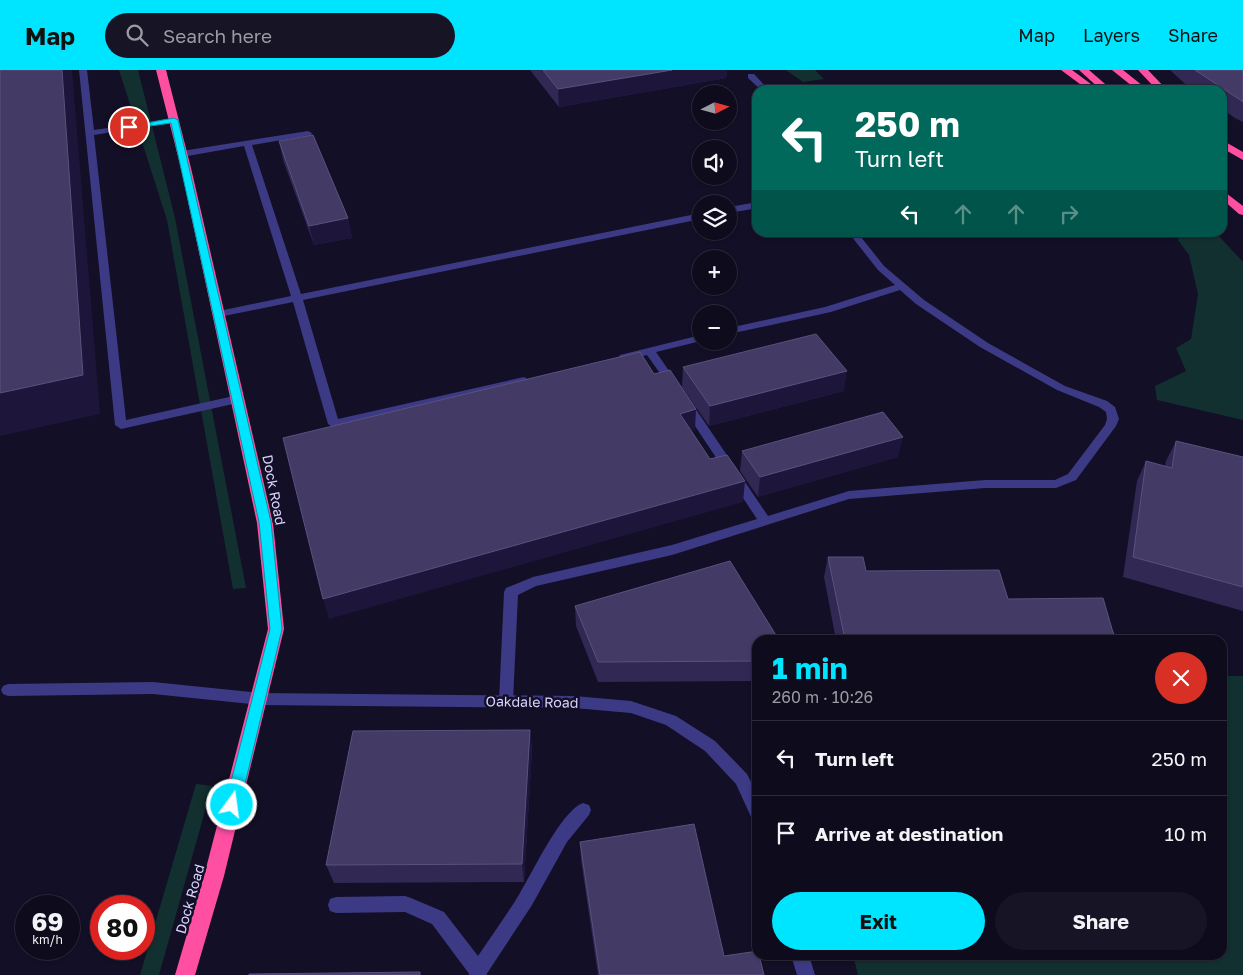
<!DOCTYPE html>
<meta charset="utf-8">
<style>
:root{--surface:#0e0b1c;--page:#171425;--text:#f1f3f6;--muted:#9b9ba3;--line:#2e2b3b;--accent:#00e5ff}
body{margin:0;font-family:"Golos Text",sans-serif;background:var(--page);color:var(--text);height:100vh;display:flex;flex-direction:column;font-size:19px;white-space:nowrap}
*{box-sizing:border-box;margin:0}
p{font-size:16px;color:var(--muted)}
.icon{flex:none;width:28px;height:28px;fill:none;stroke:currentColor;stroke-width:2;stroke-linecap:round;stroke-linejoin:round}
.map{position:relative;flex:1;overflow:hidden}
.drawer{position:absolute;left:752px;top:565px;width:475px;height:325px;display:flex;flex-direction:column;background:var(--surface);border-radius:15px;box-shadow:0 1px 4px #0004,0 0 0 1px var(--line)}
.drawer>*{flex:none}
.top-card{position:absolute;left:752px;top:15px;width:475px;height:152px;border-radius:15px;box-shadow:0 1px 4px #0004,0 0 0 1px var(--line);background:#00695c;color:#fff;overflow:hidden}
.needle{width:32px;rotate:84deg}
.tools{position:absolute;left:692px;top:15px;display:grid;gap:10px}
.tools a{display:grid;place-items:center;width:45px;height:45px;border-radius:50%;background:var(--surface);box-shadow:0 1px 4px #0004,0 0 0 1px var(--line);font-size:25px}
.speed{position:absolute;left:15px;top:825px;display:flex;gap:10px;font-size:25px;font-weight:700;text-align:center}
.speed>*{display:grid;place-content:center;width:65px;height:65px;border-radius:50%;background:var(--surface);box-shadow:0 1px 4px #0004,0 0 0 1px var(--line);line-height:1}
.speed small{font-size:12px;font-weight:400}
.speed .limit{border:8px solid #d22;background:#fff;color:#111}
.pin{position:absolute;display:grid;place-items:center;width:42px;height:42px;color:#fff;margin:-21px;border:2px solid #fff;border-radius:50%;box-shadow:0 1px 5px #0007}
.me{position:absolute;width:55px;margin:-28px;rotate:14deg;stroke-linejoin:round;filter:drop-shadow(0 0 4px #0008)}
.turn{display:flex;align-items:center;gap:18px;height:105px;padding:0 20px;font-size:22px}
.turn .icon{width:65px;height:65px;stroke-width:2.5}
.turn b{display:block;font-size:35px;line-height:42px}
.lanes{display:flex;align-items:center;height:48px;padding:0 20px;background:#0003;justify-content:center;gap:25px;direction:ltr}
.lanes .off{opacity:.35}
.round{display:grid;place-items:center;flex:none;width:52px;height:52px;border-radius:26px;background:var(--page)}
.headline{display:flex;align-items:center;justify-content:space-between;height:85px;padding:0 20px}
h1{font-size:30px;font-weight:700;line-height:38px;color:var(--accent)}
.cta{display:flex;gap:10px;margin-top:auto;padding:10px 20px}
.cta a{flex:1;height:58px;border-radius:30px;background:var(--accent);color:#111;font-size:20px;font-weight:700;line-height:58px;text-align:center}
.cta a+a{background:var(--page);color:var(--text)}
ul{padding:0;list-style:none}
li{display:flex;align-items:center;gap:15px;height:75px;padding:0 20px;border-top:1px solid var(--line)}
li div{flex:1}
li b{display:block;font-size:19px}
li em{font-style:normal}
header{display:flex;align-items:center;gap:30px;box-sizing:border-box;height:70px;padding:0 25px;background:var(--accent);color:#111}
header strong{font-size:24px}
nav{display:flex;gap:28px;margin-inline-start:auto;font-size:18px}
.search{width:350px;height:45px;background:var(--page);display:flex;align-items:center;gap:12px;box-sizing:border-box;padding:0 18px;border-radius:28px;color:var(--muted);font-size:19px}
.map>svg:first-child{display:block}
</style>
<header>
<strong>Map</strong>
<div class="search"><svg class="icon" aria-label="search" viewBox="0 0 24 24"><circle cx="10" cy="10" r="6"/><path d="M15 15l6 6"/></svg>Search here</div>
<nav><a>Map</a><a>Layers</a><a>Share</a></nav>
</header>
<div class="map">
<svg width="1243" height="905" viewBox="0 0 1243 905">
<rect width="100%" height="100%" fill="#130f26"/>
<g fill="#12302f">
<path d="M119,0H138L175,148L246,518L233,519L167,150Z"/>
<path d="M786,0H815L824,9L803,12Z"/>
<path d="M1181,163H1216L1243,192V350L1157,330L1155,316L1186,301L1176,278L1191,269L1198,224L1189,185L1178,170Z"/>
<path d="M1223,606H1243V905H858L853,885H1222Z"/>
<path d="M196,714L212,716L159,905H140Z"/>
</g>
<g fill="none" stroke-linecap="round" stroke-linejoin="round">
<g fill="#3d3a85" fill-rule="evenodd">
<path d="M79,0H87L94,60L174,48L178,50L174,52L94,65L126,350L238,325L242,326L244,329L242,332L121,359L115,355Z"/>
<path d="M748,4H754L769,20H761L748,8Z"/>
<path d="M308,61L312,63L311,65L252,75L301,224L701,143V149L303,230L338,349L524,307L529,310L524,313L334,358L328,354L293,232L219,247L214,244L219,241L291,226L244,76L182,87L178,84L182,81Z"/>
<path d="M758,132V138L729,143V137Z"/>
<path d="M848,162H857L884,196L924,230L988,273L1065,316L1107,331L1115,337L1119,349L1116,356L1076,410L1056,418H985L849,429L672,485L536,516L518,525L513,631L511,635L506,637L501,635L499,631L504,522L506,518L533,507L672,475L757,449L681,335L683,332H691L768,446L849,421L985,410H1055L1068,404L1105,355L1107,349L1106,342L1099,337L1057,320L980,277L916,234L900,220L831,242L729,264V258L825,237L895,215L878,200Z"/>
<path d="M701,265V271L656,282L678,314L677,316H669L647,285L624,290L619,287L620,285Z"/>
<path d="M153,612L260,623L265,625L267,629L265,633L260,635L153,624L8,626L3,624L1,620L3,616L8,614Z"/>
<path d="M583,733L589,735L591,740L589,745L567,772L532,835L486,905H470L432,854L405,842L336,843L330,841L328,835L330,829L336,827L405,826L411,828L444,842L478,886C492,865 507,845 520,823C533,802 561,741 583,733Z"/>
</g>
<g fill="#3d3a85" fill-rule="evenodd">
<path d="M260,623L574,626L631,631L676,646L715,671L747,704L758,726V751L752,749L736,714L705,681L666,655L631,643L574,638L260,635L255,633L253,629L255,625Z"/>
<path d="M791,885H809L815,905H797Z"/>
<path d="M478,892L484,895L487,905H469L472,895Z"/>
</g>
<g fill="#ff4fa3" fill-rule="evenodd">
<path d="M156,0H166L191,98L273,453L284,559L224,806L195,905H175L204,806L268,559L257,453L181,98Z"/>
<path d="M1061,0H1072L1099,20H1088Z"/>
<path d="M1079,0H1089L1112,20H1101Z"/>
<path d="M1112,0H1123L1148,20H1137Z"/>
<path d="M1138,0H1148L1167,20H1157Z"/>
<path d="M1222,70L1243,82V90L1222,78Z"/>
<path d="M1222,120L1243,136V145L1239,144L1222,129Z"/>
</g>
</g>
<g fill="#312854">
<path d="M530,0H727L726,8L559,37Z"/>
<path d="M1170,0H1243V52L1235,48L1222,39V20H1194L1184,13Z"/>
<path d="M279,71L348,148L352,168L314,175L283,90Z"/>
<path d="M683,297L844,321L709,356L682,317Z"/>
<path d="M1176,371L1243,387V541L1123,507L1137,411L1146,391L1165,396L1166,391Z"/>
<path d="M742,381L898,387L758,427L740,401Z"/>
<path d="M828,487L866,501L1008,529L1112,559L1116,570H836L824,507Z"/>
<path d="M575,536L758,570V611L598,612L576,556Z"/>
<path d="M530,660L532,680L524,812L334,813L326,795Z"/>
<path d="M580,772L724,886L764,905H598L581,790Z"/>
</g>
<g fill="#1d163a">
<path d="M62,0H72L100,344L0,366V323Z"/>
<path d="M672,0H727L726,8L559,37L558,19Z"/>
<path d="M348,148L352,168L314,175L309,156Z"/>
<path d="M847,301L844,321L709,356L710,336Z"/>
<path d="M696,339L695,360L679,364L680,344Z"/>
<path d="M903,367L898,387L758,427L760,407Z"/>
<path d="M745,411L743,432L329,549L323,529Z"/>
<path d="M530,660L532,680L524,812L522,794Z"/>
</g>
<g fill="#433a66" stroke="#5a527e">
<path d="M0,0H62L83,305L0,323Z"/>
<path d="M543,0H672L558,19Z"/>
<path d="M1195,0H1243V32L1242,31Z"/>
<path d="M313,65L348,148L309,156L279,71Z"/>
<path d="M816,264L847,301L710,336L683,297Z"/>
<path d="M640,282L654,304L670,300L696,339L680,344L710,389L727,385L745,411L323,529L283,368Z"/>
<path d="M883,342L903,367L760,407L742,381Z"/>
<path d="M1176,371L1243,387V517L1133,487L1146,391L1172,398Z"/>
<path d="M828,487H863L866,501L999,500L1008,529L1103,528L1112,559L1116,570H1088L1086,565H844Z"/>
<path d="M730,491L779,570H758V591L598,592L575,536Z"/>
<path d="M530,660L522,794L326,795L353,661Z"/>
<path d="M694,754L724,886L758,881V885H759L764,905H600L580,772Z"/>
<path d="M420,902V905H249V904Z"/>
</g>
<path fill="#00e5ff" stroke="#0095a6" d="M174,48L178,50L271,452L282,559L240,735L238,740L232,741L227,740L225,735L270,559L259,452L171,53L129,59L125,57Z"/>
<g text-anchor="middle" stroke-width="5" stroke-linejoin="round" paint-order="stroke">
<g font-size="14" fill="#d9d4ff" stroke="#130f26">
<text transform="translate(274 420) rotate(79)" y="5">Dock Road</text>
<text transform="translate(532 632) rotate(1)" y="5">Oakdale Road</text>
<text transform="translate(190 829) rotate(-74)" y="5">Dock Road</text>
</g>
</g>
</svg>
<div class="tools">
<a><svg class="needle" viewBox="-14 -14 28 28"><path d="M0-13l5 13h-10z" fill="#e53935"/><path d="M0 13l5-13h-10z" fill="#9b9ba3"/></svg></a>
<a><svg class="icon" aria-label="sound" viewBox="0 0 24 24"><path d="M4 9h4l5-4v14l-5-4H4zM17 9q2 3 0 6"/></svg></a>
<a><svg class="icon" aria-label="layers" viewBox="0 0 24 24"><path d="M12 4l9 5-9 5-9-5zM3 14l9 5 9-5"/></svg></a>
<a>+</a>
<a>−</a>
</div>
<div class="speed"><div>69<small>km/h</small></div><div class="limit">80</div></div>
<div class="pin" style="left:129px;top:57px;background:#d93025"><svg class="icon" aria-label="arrive" viewBox="0 0 24 24"><path d="M6 21V4h12l-3 4 3 4H6"/></svg></div>
<svg class="me" style="left:232px;top:735px" viewBox="-20 -20 40 40"><circle r="17" fill="#00e5ff" stroke="#fff" stroke-width="3"/><path d="M0-11L8 9 0 5-8 9z" fill="#fff"/></svg>
<div class="top-card">
<div class="turn"><svg class="icon" aria-label="left" viewBox="0 0 24 24"><path d="M17 20v-9H6M10 6l-5 5 5 5"/></svg><div><b>250 m</b>Turn left</div></div>
<div class="lanes"><svg class="icon" aria-label="left" viewBox="0 0 24 24"><path d="M17 20v-9H6M10 6l-5 5 5 5"/></svg><svg class="icon off" aria-label="ahead" viewBox="0 0 24 24"><path d="M12 20V5M6 11l6-6 6 6"/></svg><svg class="icon off" aria-label="ahead" viewBox="0 0 24 24"><path d="M12 20V5M6 11l6-6 6 6"/></svg><svg class="icon off" aria-label="right" viewBox="0 0 24 24"><path d="M7 20v-9h11M14 6l5 5-5 5"/></svg></div>
</div>
<section class="drawer">
<div class="headline"><div><h1>1 min</h1><p>260 m · 10:26</p></div><a class="round" style="background:#d93025;color:#fff"><svg class="icon" aria-label="close" viewBox="0 0 24 24"><path d="M6 6l12 12M18 6L6 18"/></svg></a></div>
<ul>
<li><svg class="icon" aria-label="left" viewBox="0 0 24 24"><path d="M17 20v-9H6M10 6l-5 5 5 5"/></svg><div><b>Turn left</b></div><em>250 m</em></li>
<li><svg class="icon" aria-label="arrive" viewBox="0 0 24 24"><path d="M6 21V4h12l-3 4 3 4H6"/></svg><div><b>Arrive at destination</b></div><em>10 m</em></li>
</ul>
<div class="cta"><a>Exit</a><a>Share</a></div>
</section>
</div>
